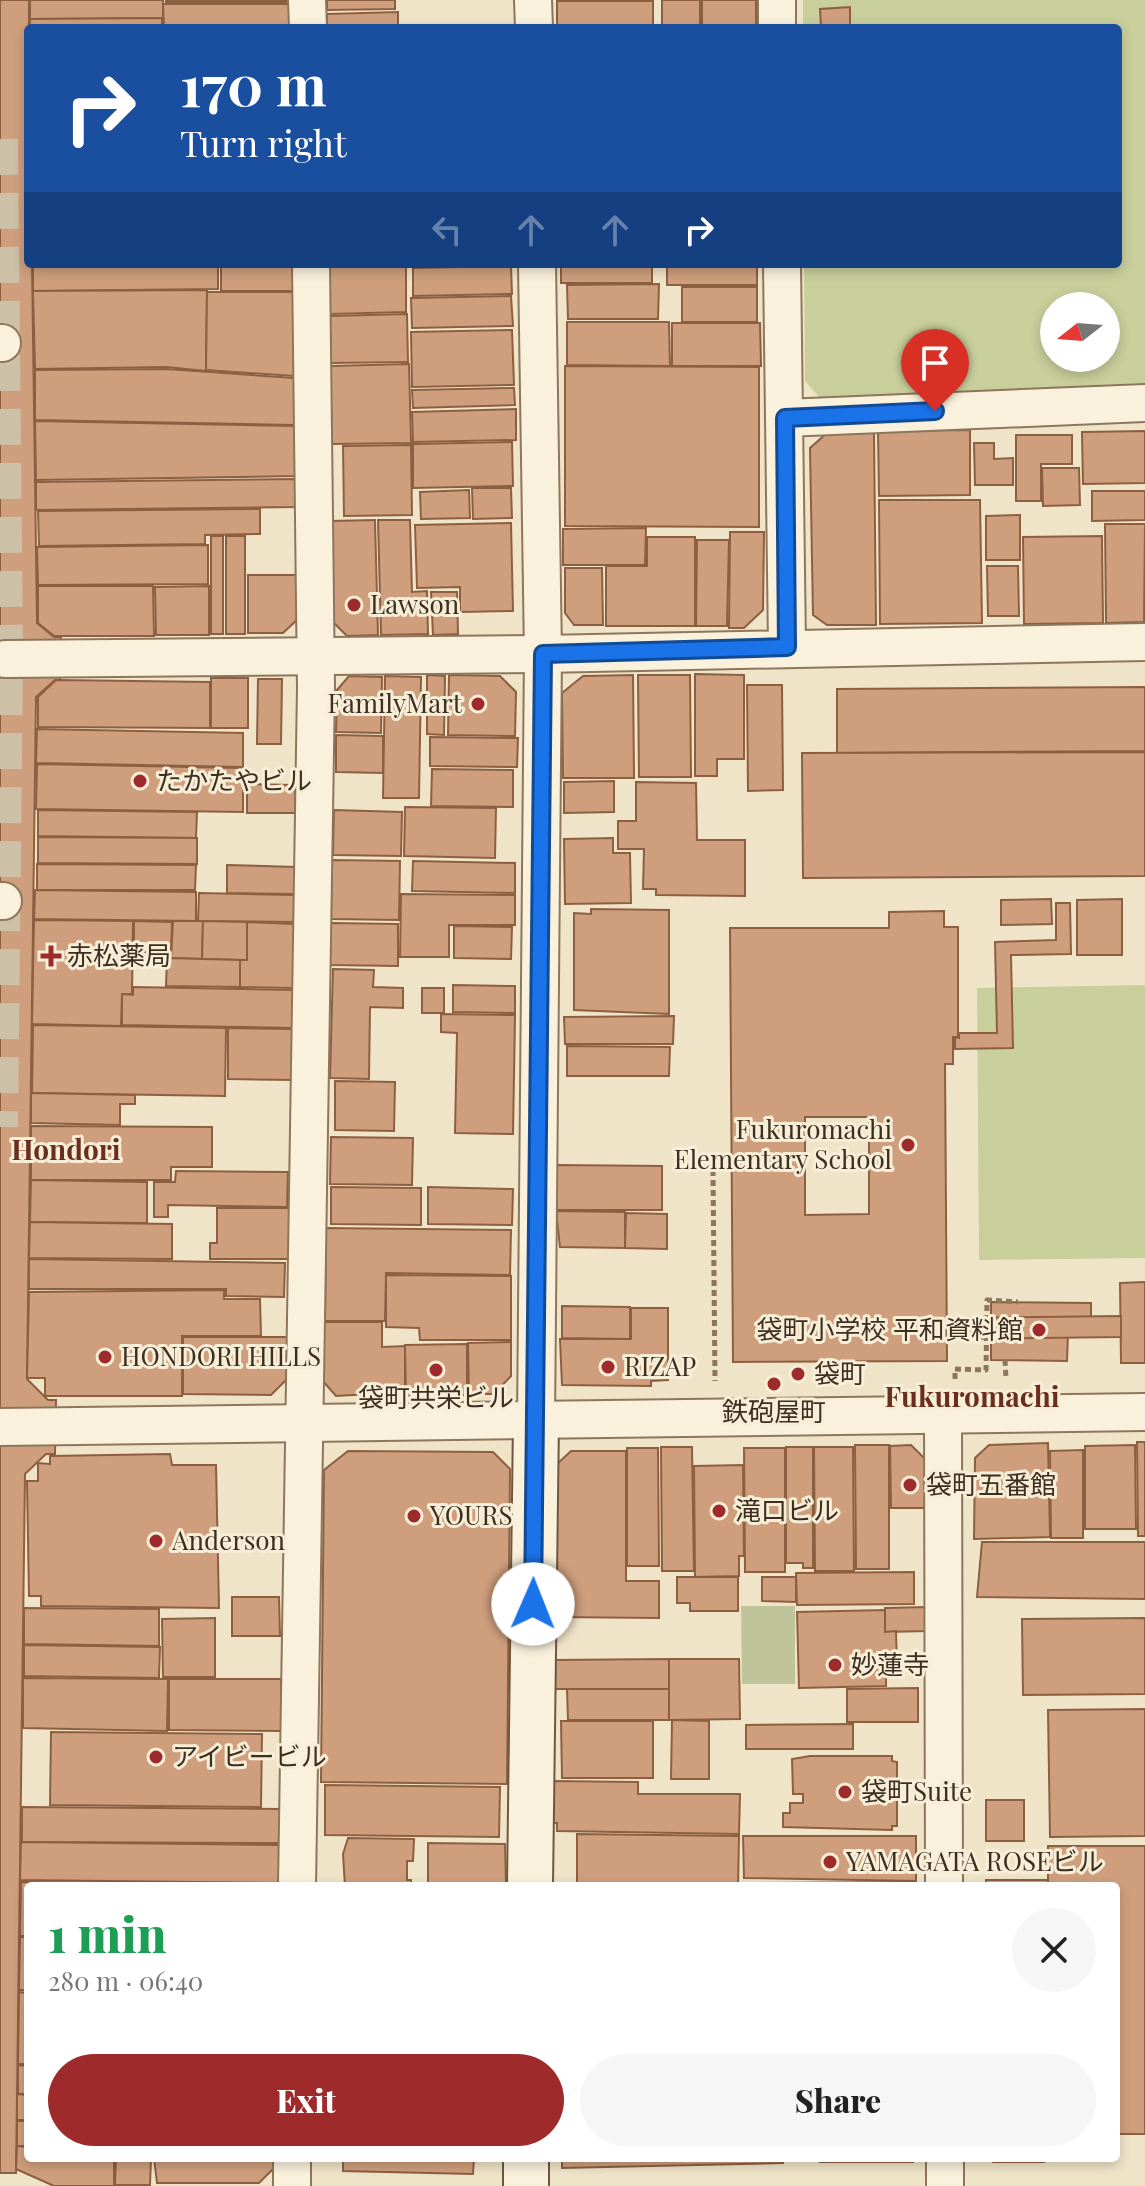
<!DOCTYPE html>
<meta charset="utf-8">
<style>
:root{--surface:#fff;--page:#f6f6f6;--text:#222;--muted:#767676;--accent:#9e2a2b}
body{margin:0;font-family:"Playfair Display","Noto Sans JP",serif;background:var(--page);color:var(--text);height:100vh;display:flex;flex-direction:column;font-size:30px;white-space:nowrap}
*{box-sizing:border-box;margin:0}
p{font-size:26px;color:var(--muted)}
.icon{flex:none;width:44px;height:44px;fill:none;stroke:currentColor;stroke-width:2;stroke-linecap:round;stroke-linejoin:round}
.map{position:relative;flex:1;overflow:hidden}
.side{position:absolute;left:24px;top:1882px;width:1096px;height:280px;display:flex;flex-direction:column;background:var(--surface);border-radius:8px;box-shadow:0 4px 12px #0003}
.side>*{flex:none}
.top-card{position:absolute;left:24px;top:24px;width:1098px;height:244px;border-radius:8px;box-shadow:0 4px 12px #0003;background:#1a4fa0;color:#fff;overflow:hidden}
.needle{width:52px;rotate:253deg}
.fabs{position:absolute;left:1040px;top:292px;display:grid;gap:16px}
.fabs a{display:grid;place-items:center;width:80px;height:80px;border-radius:50%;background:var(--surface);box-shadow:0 4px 12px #0003;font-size:40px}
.pin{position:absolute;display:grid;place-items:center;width:68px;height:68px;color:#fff;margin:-82px -34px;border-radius:50% 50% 50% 0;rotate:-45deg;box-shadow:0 0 8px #0007}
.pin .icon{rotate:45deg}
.me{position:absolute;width:88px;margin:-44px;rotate:1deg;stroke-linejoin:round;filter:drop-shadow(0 0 6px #0008)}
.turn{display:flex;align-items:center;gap:28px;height:168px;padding:0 24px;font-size:36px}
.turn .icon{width:104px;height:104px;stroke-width:2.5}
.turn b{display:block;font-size:56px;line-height:68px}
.lanes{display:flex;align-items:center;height:76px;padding:0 24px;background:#0003;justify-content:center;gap:40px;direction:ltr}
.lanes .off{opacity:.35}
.round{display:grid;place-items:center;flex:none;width:84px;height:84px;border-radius:42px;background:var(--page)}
.headline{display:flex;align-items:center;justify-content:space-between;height:136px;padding:0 24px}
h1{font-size:48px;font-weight:800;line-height:60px;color:#1e9e55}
.action{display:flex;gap:16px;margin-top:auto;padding:16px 24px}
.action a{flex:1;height:92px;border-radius:48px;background:var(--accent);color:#fff;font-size:32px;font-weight:800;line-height:92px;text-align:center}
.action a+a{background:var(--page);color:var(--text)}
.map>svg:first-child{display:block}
</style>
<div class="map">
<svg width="1145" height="2186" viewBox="0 0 1145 2186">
<rect width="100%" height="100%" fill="#f0e4c8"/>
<g fill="#c9cf9b" fill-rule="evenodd">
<path d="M803,0H1145V383L820,398L805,381L804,264H1118V28H803ZM1054,306H1106V358H1054Z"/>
<path d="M1145,985V1258L979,1260L977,988Z"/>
</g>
<path fill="#bfc49a" d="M741,1606H795V1684H742Z"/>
<g fill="#cf9f7d" stroke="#8d5f41" stroke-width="2" fill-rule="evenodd">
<path d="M0,0H29L28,264H32L37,623L54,637H61L60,680H55L36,697L27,1379L48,1400H56L55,1454H46L25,1474L16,2173H0Z"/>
<path d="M30,0H163V18L30,19Z"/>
<rect x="166" y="0" width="120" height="2"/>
<path d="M327,0H395V9L327,10Z"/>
<rect x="662" y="0" width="38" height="28"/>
<rect x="702" y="0" width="54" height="28"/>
<rect x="557" y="1" width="96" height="27"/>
<path d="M163,4H290V28H164Z"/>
<path d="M850,7V28H821L820,9Z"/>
<path d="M398,12V28H327V14Z"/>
<path d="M162,18V28H30V19Z"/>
<path d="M33,264H218V289L33,291Z"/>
<rect x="221" y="264" width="73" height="27"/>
<path d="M328,264H406V312L330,314Z"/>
<rect x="561" y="264" width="91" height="19"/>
<rect x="667" y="264" width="90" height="21"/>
<path d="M511,266L512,294L413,296V268Z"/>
<path d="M659,284L658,319H568L567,285Z"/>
<rect x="682" y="287" width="75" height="35"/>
<path d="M207,290L206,371L166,367L35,369L33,291Z"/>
<path d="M207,292H294V376L206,370Z"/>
<path d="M511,296L513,326L412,328L411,298Z"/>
<path d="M407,314L408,362L331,363L330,316Z"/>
<path d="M567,322H669L670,366L567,365Z"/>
<path d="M672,323H760L761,366H672Z"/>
<path d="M512,330L514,385L412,387L411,332Z"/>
<path d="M409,364L411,443L332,444L330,366Z"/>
<path d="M565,366L759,367V527L565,526Z"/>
<path d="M167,369L294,378V425L35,420V370Z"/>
<path d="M514,388L515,405L413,408L412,390Z"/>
<path d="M516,409V440L413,442L412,412Z"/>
<path d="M35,421L297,426L298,476L36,480Z"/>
<path d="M970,430V495L879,496L878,431Z"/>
<path d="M1145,431V483L1083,484L1082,432Z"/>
<path d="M874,432L876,625H827L813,615L810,448L827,433Z"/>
<path d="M1016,435H1072V464H1041V501H1016Z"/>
<path d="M512,442L513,486L413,488V444Z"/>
<path d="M974,443H994V459L1013,458V485H975Z"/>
<path d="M411,445L412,515L344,516L343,446Z"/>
<path d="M1042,468H1079L1080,505L1043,506Z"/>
<path d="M297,479V507L36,510V482Z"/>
<path d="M472,488H511L512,518L473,519Z"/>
<path d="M469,490L470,518L421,519L420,492Z"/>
<path d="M1092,491H1145V520L1092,521Z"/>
<path d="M879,500H980L982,623L880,624Z"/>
<path d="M260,509V534L205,535V544L39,546L38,511Z"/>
<path d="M1020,515V560H986V516Z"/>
<path d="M375,520L378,635L347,636L332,621L329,521Z"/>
<path d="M378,520H410L412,592L427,591L428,634L381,635Z"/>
<path d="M511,523L513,611L460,612V587L417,588L415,525Z"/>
<path d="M1105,524H1145L1144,622L1106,623Z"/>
<path d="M646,528L645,565H563V529Z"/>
<path d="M730,532H764L763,610L744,628H729Z"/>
<rect x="211" y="536" width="12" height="98"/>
<rect x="226" y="536" width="19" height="98"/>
<path d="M1102,536L1103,623L1024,624L1023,537Z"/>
<path d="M647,537H695V626H606V566H647Z"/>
<path d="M697,540H729L727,626H696Z"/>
<path d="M208,545V584L38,585L37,547Z"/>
<path d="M987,566H1018L1019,616H988Z"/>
<path d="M565,568H602L603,625H574L565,613Z"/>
<path d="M248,575H299V618L283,633H248Z"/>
<path d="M38,586H153L154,636H54L38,623Z"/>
<path d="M209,586V635H156L155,587Z"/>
<path d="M431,592H457L458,634L433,635Z"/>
<path d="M695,674L744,675V759H717V776H695Z"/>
<path d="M427,675L445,676L444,735L427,734Z"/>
<path d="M449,675L500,676L516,692L515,736L448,735Z"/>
<path d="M633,675L634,778H563L562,693L583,676Z"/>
<path d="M638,675H690L691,777H639Z"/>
<path d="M349,676L382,677L381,733L336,732L337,690Z"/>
<path d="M385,676L421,677L419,798H383Z"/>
<rect x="211" y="678" width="37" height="50"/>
<path d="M258,679H282L281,744H257Z"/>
<path d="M56,680L210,682V728L38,727V697Z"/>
<path d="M747,685H782L783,790L748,791Z"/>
<path d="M1145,687V751L837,753V689Z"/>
<path d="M37,729L243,733V767L36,763Z"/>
<path d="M336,735L383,736V773L336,772Z"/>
<path d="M430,737L518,738L517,767L430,766Z"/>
<path d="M1145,752V876L803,878L802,753Z"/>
<path d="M37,764L243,768V812L36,809Z"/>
<path d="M432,769L513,770V807L431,806Z"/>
<path d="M614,781V812L564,813V782Z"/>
<path d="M636,782L696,783L697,840H745V896L656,895V889H643L644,849H618V821H636Z"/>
<path d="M247,784L295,785V813H247Z"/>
<path d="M405,807L496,808L495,858L404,856Z"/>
<path d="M38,810L197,812L196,838L38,836Z"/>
<path d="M334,810L402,812L401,856L333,855Z"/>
<path d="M38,837L197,838V864L38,863Z"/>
<path d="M613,838V853H630L631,903L565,904L564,839Z"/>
<path d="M332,860L400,861L399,920L331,919Z"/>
<path d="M413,861L515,863V893L412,891Z"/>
<path d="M37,864L196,865L195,890H37Z"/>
<path d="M227,865L296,867L295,894L227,893Z"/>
<path d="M35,890L196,892V921L34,919Z"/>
<path d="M199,893L294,895V922L198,921Z"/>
<path d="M401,894L515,895V925H449V957H400Z"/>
<path d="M1051,899L1052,924L1001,925V900Z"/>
<path d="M1122,899V955H1077V900Z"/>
<path d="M1056,903H1070L1071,954L1011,955L1013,1048L955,1049V1037L959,1038V1033H997L995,942L1056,940Z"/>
<path d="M591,909L669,910V1014L574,1010V913L591,914Z"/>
<path d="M944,911V927H958V1037H953V1064H945L947,1361L733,1362L730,928H889V912ZM805,1117H869V1214L805,1215Z"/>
<path d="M34,920L133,921L132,994H122L121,1026L32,1024Z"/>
<path d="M134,921L172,922L171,952H134Z"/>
<path d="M173,921H203L202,959L171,958Z"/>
<path d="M203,921L247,922V960L202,959Z"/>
<path d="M247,922L294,924L293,988L240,987V960H247Z"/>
<path d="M331,923L398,924V966L330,965Z"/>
<path d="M454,926L512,927L511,959L454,958Z"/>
<path d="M167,958L240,960V987L166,986Z"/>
<path d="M333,969L374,970L373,987L403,988V1008L370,1007L369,1079L330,1078Z"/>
<path d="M453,985L515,986V1013L453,1012Z"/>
<path d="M133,987L296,990L295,1028L122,1025V994L133,995Z"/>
<rect x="422" y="988" width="22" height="25"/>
<path d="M441,1014L515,1015L513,1134L455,1133L457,1033L441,1032Z"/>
<path d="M674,1016L673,1044H565L564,1017Z"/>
<path d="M33,1025L226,1028L225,1096L32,1093Z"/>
<path d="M228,1028L293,1029L292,1080L228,1079Z"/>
<path d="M567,1046L670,1047L669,1076H567Z"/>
<path d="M335,1081L395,1082L394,1131L335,1130Z"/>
<path d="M31,1093L135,1095V1104H120V1125L31,1123Z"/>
<path d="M31,1126L212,1127V1167H171V1180H31Z"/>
<path d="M331,1137L413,1138L412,1185L330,1184Z"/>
<path d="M557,1165L662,1166V1210H557Z"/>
<path d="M176,1171L288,1172L287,1207L168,1205V1217H154V1182H175Z"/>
<path d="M31,1180L147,1182V1223L30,1222Z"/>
<path d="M331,1187L421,1188V1225L331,1224Z"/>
<path d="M428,1187L513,1189L512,1225L428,1224Z"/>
<path d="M217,1208H290V1259H210V1243H217Z"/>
<path d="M556,1211L625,1212V1248L560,1247Z"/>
<path d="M626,1213L667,1214V1249L625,1248Z"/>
<path d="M30,1222L172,1224V1259L29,1258Z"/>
<path d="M326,1228L511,1230L510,1275L386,1273L385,1321H325Z"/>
<path d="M29,1259L285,1263L284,1297L226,1296V1289H29Z"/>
<path d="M386,1275L511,1276V1340H420L419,1328L386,1327Z"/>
<path d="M1145,1282V1363H1121L1120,1283Z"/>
<path d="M224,1290V1299H260L261,1336H182V1396H45V1378H27L29,1292Z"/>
<path d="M991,1302L1091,1303V1335L1068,1334L1067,1361L991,1360Z"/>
<path d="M562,1306L630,1307V1339L562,1338Z"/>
<path d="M631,1308H668V1380L651,1381V1386L562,1385L560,1339H631Z"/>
<path d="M1121,1316V1337L947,1339V1318Z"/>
<path d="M322,1322H382V1347L405,1346V1392L336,1396L322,1380Z"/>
<path d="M183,1337H287L288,1378L271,1395L183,1394Z"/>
<path d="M511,1342V1376L494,1394H469L468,1343Z"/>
<path d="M467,1344V1395L406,1396L405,1345Z"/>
<path d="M1137,1442H1145V1536H1138Z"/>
<path d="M1048,1443L1050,1537L974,1539L975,1458L989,1445Z"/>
<path d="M855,1445H889V1569H856Z"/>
<path d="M911,1445L929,1463L930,1508H891L890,1446Z"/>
<path d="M1135,1445L1136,1529H1085V1446Z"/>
<path d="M661,1447H692L694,1571H662Z"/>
<path d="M786,1447H813V1568H803V1563H786Z"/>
<path d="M814,1447H853L854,1571H815Z"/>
<path d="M627,1448H658L659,1566H627Z"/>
<path d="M744,1448H785V1572H745Z"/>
<path d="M1083,1450V1538H1051L1050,1451Z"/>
<path d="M348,1451L493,1452L510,1469L507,1784L321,1782L324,1470Z"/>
<path d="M571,1451H626V1581H659V1618L555,1617V1466Z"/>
<path d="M170,1454L172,1465H216L219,1608L41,1606V1596H29L27,1481H38V1463L50,1464V1456Z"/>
<path d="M743,1465L744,1556H739V1576L695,1577L694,1466Z"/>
<path d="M982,1542H1145V1599L977,1597Z"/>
<path d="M914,1572V1604L797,1605L796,1573Z"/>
<path d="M677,1577H738V1611H690V1603H677Z"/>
<path d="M762,1577H796V1602L762,1601Z"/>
<path d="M232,1597H279L280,1636H232Z"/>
<path d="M927,1607L928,1631L885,1632V1608Z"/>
<path d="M24,1608L159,1609V1646L24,1644Z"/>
<path d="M885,1610V1632L896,1631L897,1666H886V1686L799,1688L797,1612Z"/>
<path d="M215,1618V1677H163L162,1619Z"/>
<path d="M1145,1618V1694L1023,1695L1022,1619Z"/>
<path d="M24,1645L160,1647L159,1678L24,1676Z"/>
<path d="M669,1659H739L740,1719L669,1720Z"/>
<path d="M669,1659V1689H552V1660Z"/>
<path d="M23,1678L168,1679L167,1731L23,1728Z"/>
<path d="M169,1679H281V1731L169,1730Z"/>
<path d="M918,1688V1722H847V1689Z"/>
<path d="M567,1689H669V1720H568Z"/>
<path d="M1145,1709V1836L1050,1837L1048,1710Z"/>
<path d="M672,1720L709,1721V1779H671Z"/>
<path d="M561,1721H653V1778H562Z"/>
<path d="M853,1724V1749H746V1725Z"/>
<path d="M51,1732L262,1734L261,1807L50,1805Z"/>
<path d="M810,1756H892V1761L897,1762V1826H892V1830L783,1827V1813H790V1803H803V1794H793L792,1759Z"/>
<path d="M552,1781L638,1782V1794H740L739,1834L557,1831V1823H552Z"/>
<path d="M325,1785L500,1787L499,1837L325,1835Z"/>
<rect x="986" y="1800" width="38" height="41"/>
<path d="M22,1807L282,1809L281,1843L22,1842Z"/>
<path d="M577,1834L739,1836L738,1886H577Z"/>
<path d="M743,1836H916V1881L744,1878Z"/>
<path d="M348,1838L414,1839L413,1861H407V1880H411V1886H345L343,1854Z"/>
<path d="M21,1842L282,1845V1883L20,1880Z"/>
<path d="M428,1843L505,1844L506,1886H428Z"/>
<path d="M1048,1846H1145V2134H1116V1886H1048Z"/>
<rect x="986" y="1880" width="62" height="6"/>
<path d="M21,1882L281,1884V1886H28V1936H20Z"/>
<path d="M916,1882V1886H743L755,1883Z"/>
<path d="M20,1937H28V1990H19Z"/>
<path d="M19,1992L28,1993V2064H18Z"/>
<path d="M18,2065L28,2066V2094H18Z"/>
<path d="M17,2094L28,2095V2120H17Z"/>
<rect x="17" y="2121" width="11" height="25"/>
<path d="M17,2146L28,2147V2158H114V2186H54L16,2169Z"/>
<path d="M116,2158H151L150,2185H115Z"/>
<path d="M154,2158H275V2167L259,2183H157Z"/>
<path d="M343,2158H474L473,2174L343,2171Z"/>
<path d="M562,2158H783V2163L562,2168Z"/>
<rect x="820" y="2158" width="93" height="4"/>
<path d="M989,2158H1044V2162H993Z"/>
</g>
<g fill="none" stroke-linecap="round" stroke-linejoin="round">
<path stroke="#ccc0a6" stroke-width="36" stroke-dasharray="36 18" stroke-linecap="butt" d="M0,139L5,659L0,1127"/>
<defs>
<g id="street">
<path d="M307,0L308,28"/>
<path d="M533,0L534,28"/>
<path d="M777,0V28"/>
<path d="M782,264L787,647"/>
<path d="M0,343H2"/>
<path d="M785,418L1145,403"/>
<path d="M5,659L543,654L1145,642"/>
<path d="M0,901H3"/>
<path d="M943,1415L944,1886"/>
<path d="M536,1421L543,654L537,264"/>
<path d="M0,1427L1145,1412"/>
<path d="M297,1886L316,687L311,264"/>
<path d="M945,2158V2186"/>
<path d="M292,2186V2158"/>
</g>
<g id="secondary">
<path d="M530,1886L536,1421"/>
<path d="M526,2186V2158"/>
</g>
</defs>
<use href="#street" stroke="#8d765c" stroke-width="40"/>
<use href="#secondary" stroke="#6f573f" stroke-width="48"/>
<g stroke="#8d765c" stroke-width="5" stroke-dasharray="6 4" stroke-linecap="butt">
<path d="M713,1170L715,1381"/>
<path d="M1005,1360L1006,1379"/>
<path d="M955,1379V1369L986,1370L987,1300L1018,1302"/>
</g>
<use href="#street" stroke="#faf1dc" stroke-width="36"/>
<use href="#secondary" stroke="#faf1dc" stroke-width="44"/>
</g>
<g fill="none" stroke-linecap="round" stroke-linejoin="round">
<defs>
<path id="route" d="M533,1604L543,654L787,647L785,418L935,411"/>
</defs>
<use href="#route" stroke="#114b97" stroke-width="20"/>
<use href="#route" stroke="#1a73e8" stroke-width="14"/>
</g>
<g fill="#9e2a2b" stroke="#f7eed8" stroke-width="3">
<circle cx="354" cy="605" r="8"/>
<circle cx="478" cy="704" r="8"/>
<circle cx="140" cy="781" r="8"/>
<path d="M47 944h8v8h8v8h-8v8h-8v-8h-8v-8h8z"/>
<circle cx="908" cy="1145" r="8"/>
<circle cx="1039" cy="1330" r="8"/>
<circle cx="105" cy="1357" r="8"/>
<circle cx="608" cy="1367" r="8"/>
<circle cx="436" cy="1370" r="8"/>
<circle cx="798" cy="1374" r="8"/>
<circle cx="774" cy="1384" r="8"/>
<circle cx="910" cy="1485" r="8"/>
<circle cx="719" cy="1511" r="8"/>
<circle cx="414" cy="1516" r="8"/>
<circle cx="156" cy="1541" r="8"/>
<circle cx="835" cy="1665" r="8"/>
<circle cx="156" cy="1757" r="8"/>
<circle cx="845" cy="1792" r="8"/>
<circle cx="830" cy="1862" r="8"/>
</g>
<g text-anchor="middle" stroke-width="6" stroke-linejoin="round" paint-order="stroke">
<g font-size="26" fill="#3d2e20" stroke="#f7eed8" text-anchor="start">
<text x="370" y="614">Lawson</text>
<text x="462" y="713" text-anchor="end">FamilyMart</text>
<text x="156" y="790">たかたやビル</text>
<text x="67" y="965">赤松薬局</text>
<text x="892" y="1139" text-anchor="end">Fukuromachi<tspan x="892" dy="30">Elementary School</tspan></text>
<text x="1023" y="1339" text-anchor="end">袋町小学校 平和資料館</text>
<text x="121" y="1366">HONDORI HILLS</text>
<text x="624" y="1376">RIZAP</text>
<text x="814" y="1383">袋町</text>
<text x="436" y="1407" text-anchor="middle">袋町共栄ビル</text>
<text x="774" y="1421" text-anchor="middle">鉄砲屋町</text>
<text x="926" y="1494">袋町五番館</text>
<text x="735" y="1520">滝口ビル</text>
<text x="430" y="1525">YOURS</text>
<text x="172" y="1550">Anderson</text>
<text x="851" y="1674">妙蓮寺</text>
<text x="172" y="1766">アイビービル</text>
<text x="861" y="1801">袋町Suite</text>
<text x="846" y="1871">YAMAGATA ROSEビル</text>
</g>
<g font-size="28" font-weight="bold" fill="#6b2e1e" stroke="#f7eed8">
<text x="66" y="1160">Hondori</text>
<text x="972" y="1407">Fukuromachi</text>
</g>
</g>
</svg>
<div class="fabs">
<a><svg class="needle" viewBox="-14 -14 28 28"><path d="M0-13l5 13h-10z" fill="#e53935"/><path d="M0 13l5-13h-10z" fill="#767676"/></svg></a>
</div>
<div class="pin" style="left:935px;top:411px;background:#d93025"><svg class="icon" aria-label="arrive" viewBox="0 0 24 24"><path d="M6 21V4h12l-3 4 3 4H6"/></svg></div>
<svg class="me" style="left:533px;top:1604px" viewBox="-20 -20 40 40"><circle r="19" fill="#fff"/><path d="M0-13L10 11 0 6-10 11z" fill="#1a73e8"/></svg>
<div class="top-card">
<div class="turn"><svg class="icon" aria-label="right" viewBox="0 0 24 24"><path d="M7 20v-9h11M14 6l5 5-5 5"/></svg><div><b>170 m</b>Turn right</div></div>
<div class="lanes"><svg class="icon off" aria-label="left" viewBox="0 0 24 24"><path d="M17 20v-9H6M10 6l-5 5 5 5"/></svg><svg class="icon off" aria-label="ahead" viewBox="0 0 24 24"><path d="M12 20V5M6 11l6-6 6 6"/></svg><svg class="icon off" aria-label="ahead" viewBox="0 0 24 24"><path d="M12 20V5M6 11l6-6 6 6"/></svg><svg class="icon" aria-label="right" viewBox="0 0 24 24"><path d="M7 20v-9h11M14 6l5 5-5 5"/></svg></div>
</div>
<section class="side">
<div class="headline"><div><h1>1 min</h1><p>280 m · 06:40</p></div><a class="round"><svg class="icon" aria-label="close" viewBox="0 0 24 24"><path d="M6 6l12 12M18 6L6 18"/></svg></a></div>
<div class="action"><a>Exit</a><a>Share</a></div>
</section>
</div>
